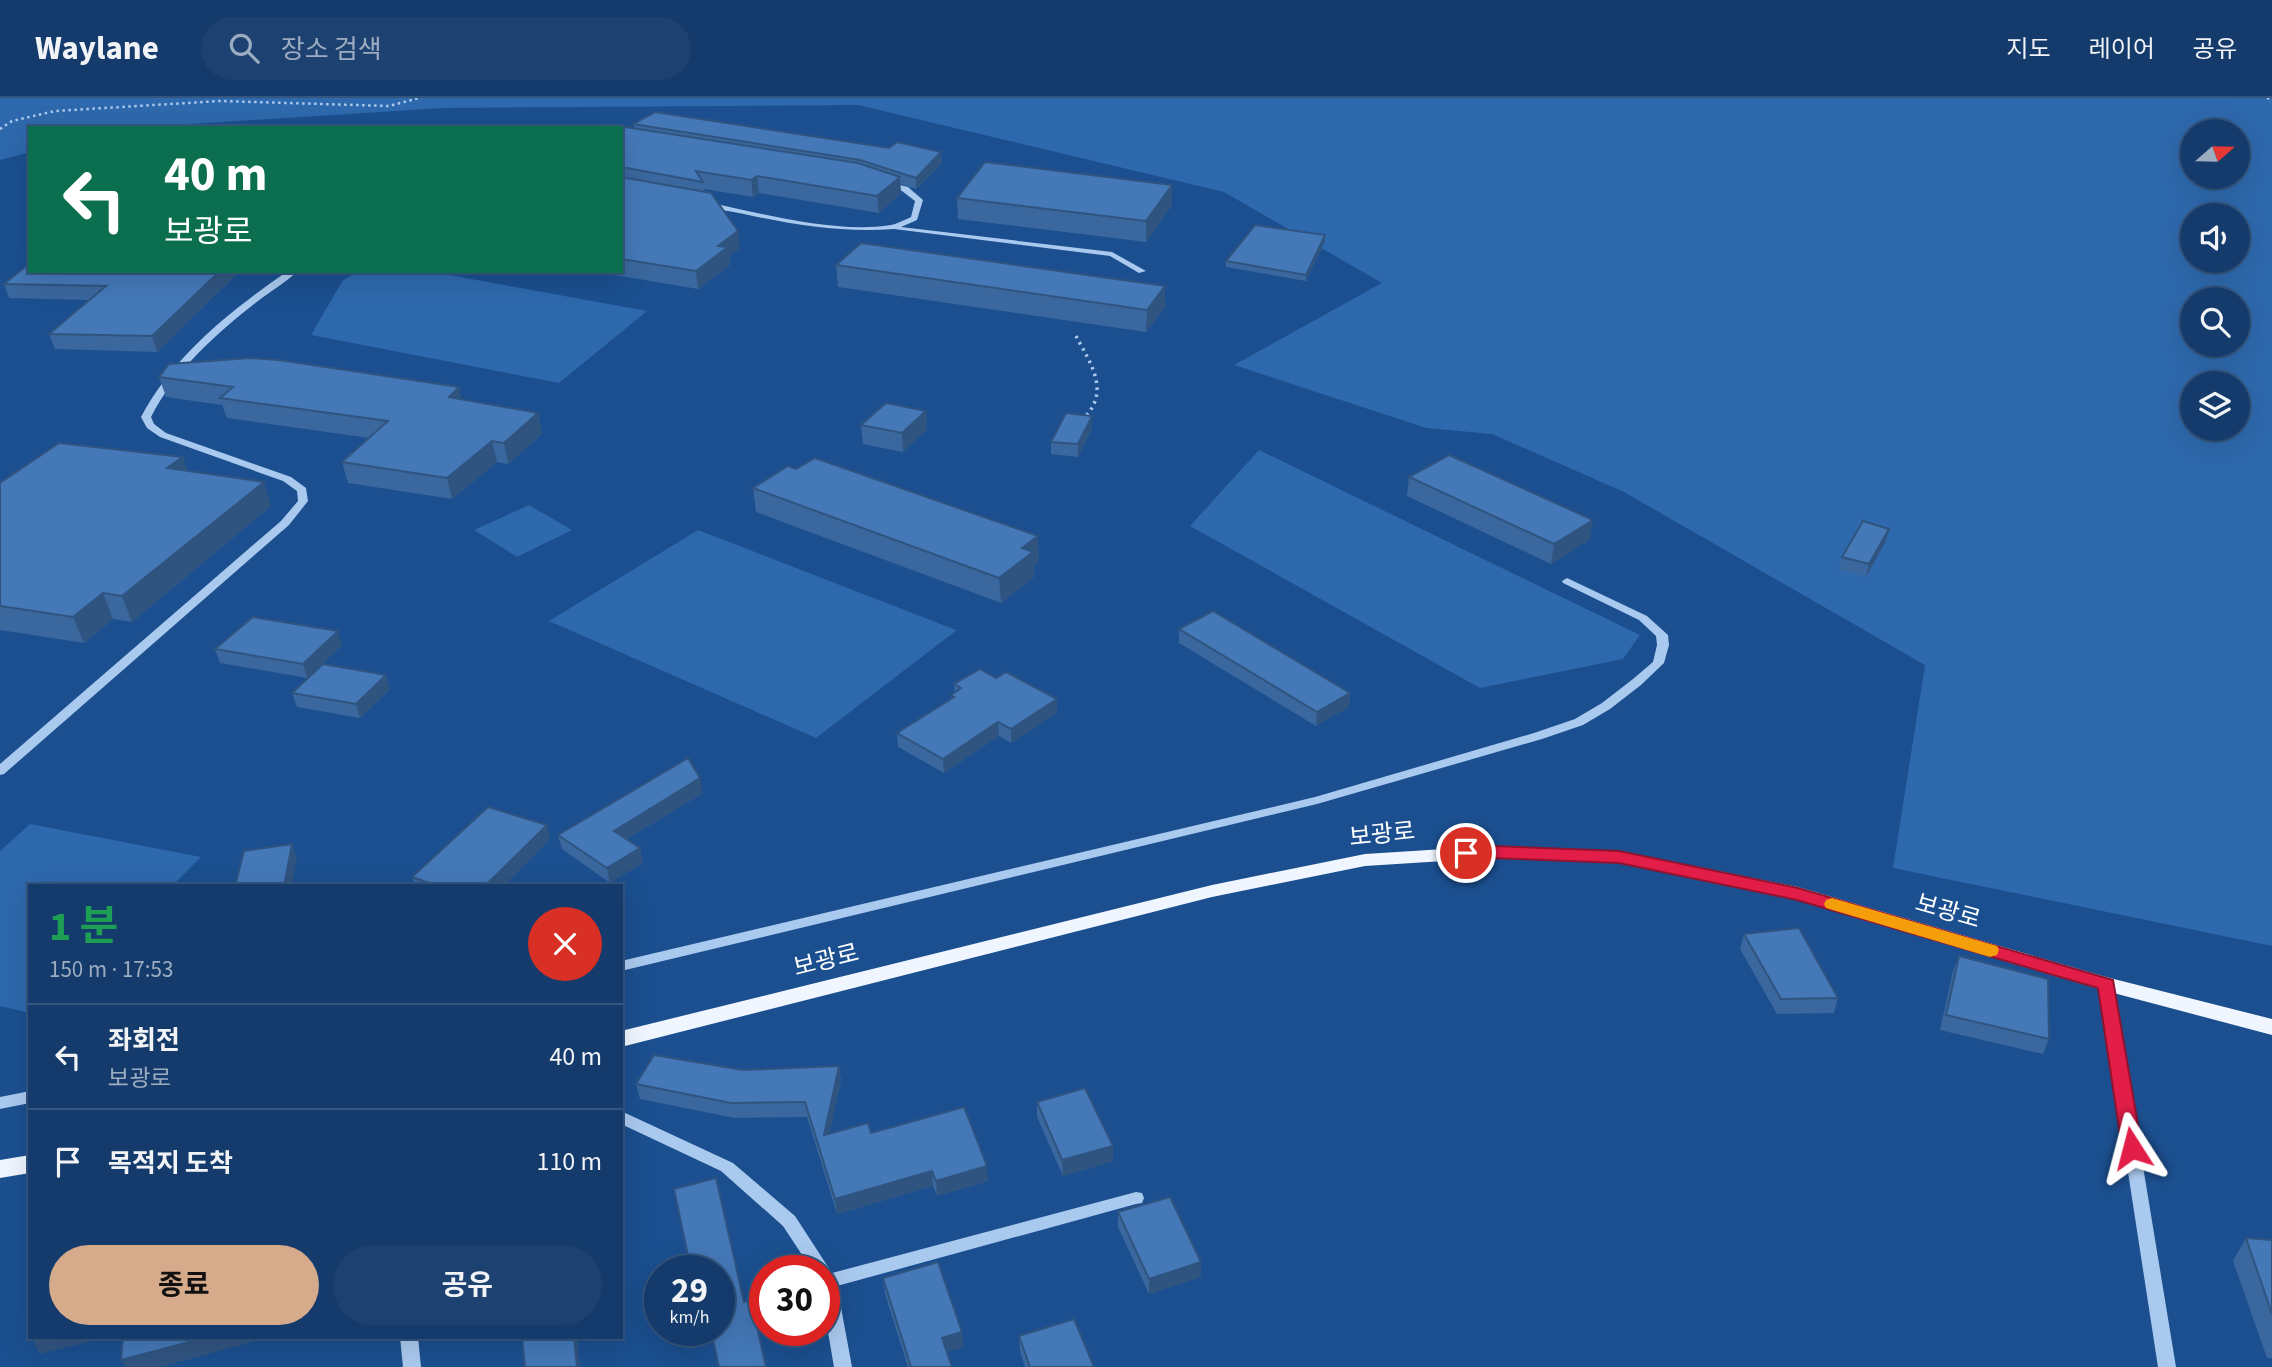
<!DOCTYPE html>
<html lang="ko">
<meta charset="utf-8">
<style>
:root{--surface:#143b6b;--page:#1d4271;--text:#f1f3f6;--muted:#9dadc1;--line:#33557e;--accent:#d6ab8b}
body{margin:0;font-family:"Source Sans 3","Noto Sans KR",sans-serif;background:var(--page);color:var(--text);height:100vh;display:flex;flex-direction:column;font-size:26px;white-space:nowrap}
*{box-sizing:border-box;margin:0}
p{font-size:23px;color:var(--muted)}
.icon{flex:none;width:38px;height:38px;fill:none;stroke:currentColor;stroke-width:2;stroke-linecap:round;stroke-linejoin:round}
.map{position:relative;flex:1;overflow:hidden}
.details{position:absolute;left:28px;top:786px;width:595px;height:455px;display:flex;flex-direction:column;background:var(--surface);border-radius:0px;box-shadow:0 7px 28px #0002,0 0 0 2px var(--line)}
.details>*{flex:none}
.top-card{position:absolute;left:28px;top:28px;width:595px;height:147px;border-radius:0px;box-shadow:0 7px 28px #0002,0 0 0 2px var(--line);background:#0b6e4f;color:#fff;overflow:hidden}
.needle{width:46px;rotate:70deg}
.fabs{position:absolute;left:2180px;top:21px;display:grid;gap:14px}
.fabs a{display:grid;place-items:center;width:70px;height:70px;border-radius:50%;background:var(--surface);box-shadow:0 7px 28px #0002,0 0 0 2px var(--line);font-size:35px}
.speed{position:absolute;left:644px;top:1157px;display:flex;gap:14px;font-size:35px;font-weight:700;text-align:center}
.speed>*{display:grid;place-content:center;width:91px;height:91px;border-radius:50%;background:var(--surface);box-shadow:0 7px 28px #0002,0 0 0 2px var(--line);line-height:1}
.speed small{font-size:18px;font-weight:400}
.speed .limit{border:10px solid #d22;background:#fff;color:#111}
.pin{position:absolute;display:grid;place-items:center;width:60px;height:60px;color:#fff;margin:-30px;border:4px solid #fff;border-radius:50%;box-shadow:0 2px 7px #0007}
.me{position:absolute;width:77px;margin:-38px;rotate:351deg;stroke-linejoin:round;filter:drop-shadow(0 0 5px #0008)}
.turn{display:flex;align-items:center;gap:24px;height:147px;padding:0 21px;font-size:32px}
.turn .icon{width:91px;height:91px;stroke-width:2.5}
.turn b{display:block;font-size:49px;line-height:60px}
.round{display:grid;place-items:center;flex:none;width:74px;height:74px;border-radius:37px;background:var(--page)}
.overview{display:flex;align-items:center;justify-content:space-between;height:119px;padding:0 21px}
h1{font-size:42px;font-weight:700;line-height:52px;color:#1e9e55}
.cta{display:flex;gap:14px;margin-top:auto;padding:14px 21px}
.cta a{flex:1;height:80px;border-radius:42px;background:var(--accent);color:#111;font-size:28px;font-weight:700;line-height:80px;text-align:center}
.cta a+a{background:var(--page);color:var(--text)}
ul{padding:0;list-style:none}
li{display:flex;align-items:center;gap:21px;height:105px;padding:0 21px;border-top:2px solid var(--line)}
li div{flex:1}
li b{display:block;font-size:26px}
li em{font-style:normal}
header{display:flex;align-items:center;gap:42px;box-sizing:border-box;height:98px;padding:0 35px;background:var(--surface);border-bottom:2px solid var(--line)}
header strong{font-size:33px}
nav{display:flex;gap:38px;margin-inline-start:auto;font-size:24px}
.search{width:490px;height:63px;background:var(--page);display:flex;align-items:center;gap:18px;box-sizing:border-box;padding:0 24px;border-radius:38px;color:var(--muted);font-size:26px}
.map>svg:first-child{display:block}
</style>
<header>
<strong>Waylane</strong>
<div class="search"><svg class="icon" aria-label="search" viewBox="0 0 24 24"><circle cx="10" cy="10" r="6"/><path d="M15 15l6 6"/></svg>장소 검색</div>
<nav><a>지도</a><a>레이어</a><a>공유</a></nav>
</header>
<div class="map">
<svg width="2272" height="1269" viewBox="0 0 2272 1269">
<rect width="100%" height="100%" fill="#1b4f8f"/>
<g fill="#2e69ad" fill-rule="evenodd">
<path d="M0,0H2272V848L1893,770L1925,567L1624,394L1492,336L1426,330L1234,267L1382,185L1224,94L858,7L443,10L126,30H30V54L0,62ZM2193,33H2238V79H2193ZM2193,117H2238V163H2193ZM2193,201H2238V247H2193ZM2193,285H2238V331H2193Z"/>
<path d="M360,173H427L647,213L559,285L311,237L343,182Z"/>
<path d="M1259,352L1640,537L1623,561L1480,590L1190,428Z"/>
<path d="M529,407L572,432L517,459L474,432Z"/>
<path d="M698,432L956,532H957L816,640L549,523Z"/>
<path d="M30,726L201,759L173,787L30,788V915L0,908V753Z"/>
</g>
<g fill="none" stroke-linecap="round" stroke-linejoin="round">
<g stroke="#a9c9ee" stroke-width="2.5" stroke-dasharray="2.5 3.5" stroke-linecap="butt">
<path d="M2267,0L2272,1"/>
<path d="M0,31L12,23L55,13L220,3L389,8L419,0"/>
</g>
<path stroke="#a9c9ee" stroke-width="3.5" stroke-dasharray="2.5 4.5" stroke-linecap="butt" d="M1076,238C1091,266 1111,294 1083,321"/>
<g fill="#a9c9ee" fill-rule="evenodd">
<path d="M884,83L908,89L923,102L917,122L901,129L1112,154L1146,173L1139,175L1110,158L894,131C843,135 794,127 744,116C731,113 713,112 702,106L706,104C761,115 835,136 891,127C897,126 904,122 911,119L915,103L902,93L884,87Z"/>
<path d="M288,173H298C286,184 271,193 258,203C217,235 175,272 151,319L154,326L166,335L291,379L306,390L308,403L289,427L4,676L0,677V666L281,423L298,403L297,393L283,383L160,339L147,330L141,319C173,258 232,211 288,173Z"/>
<path d="M1567,480L1647,518L1668,537L1669,547L1664,565L1641,587L1610,611L1583,627L1542,641L1317,706L621,873V863L1315,699L1534,635L1575,621L1602,605L1633,581L1653,564L1657,547L1656,538L1639,522L1563,485L1562,483Z"/>
<path d="M2106,881L2111,882L2113,886L2176,1269H2158L2099,886L2101,882Z"/>
<path d="M30,993V1005L0,1011V999Z"/>
<path d="M621,1013L733,1065L795,1118L832,1175L1136,1094L1142,1095L1144,1100L1142,1105L1136,1106L837,1188L852,1269H834L824,1211V1172H812L783,1128L721,1073L621,1026Z"/>
<path d="M400,1239H418L421,1269H403Z"/>
</g>
<g fill="#f0f6ff" fill-rule="evenodd">
<path d="M1492,748L1619,753L1798,789L2106,879L2272,921V937L2106,893L1797,802L1619,765L1492,760L1365,768L1212,799L621,949V933L1212,787L1365,756Z"/>
<path d="M30,1057V1075L0,1080V1062Z"/>
</g>
</g>
<g fill="#3a679d">
<path d="M633,26L941,54L942,65L916,91L900,86L901,95L879,115L759,95L753,99L704,91L705,94L740,150L729,158L730,167L698,191L591,173H621V30H634Z"/>
<path d="M1172,87V107L1146,144L958,121L957,100Z"/>
<path d="M1325,143L1306,183L1226,169V163Z"/>
<path d="M836,167L1165,188V209L1146,234L838,189Z"/>
<path d="M240,173L157,254L55,251L49,236L89,202L9,200L4,186Z"/>
<path d="M159,279L459,289L461,301L538,315L542,336L508,366L497,364L452,401L348,385L342,364L369,340L227,320L222,307L166,299Z"/>
<path d="M926,313L927,331L903,354L863,346L861,327Z"/>
<path d="M1092,330L1078,359L1051,356V344Z"/>
<path d="M183,359L187,373L264,384L271,408L132,524L113,521L84,545L0,532V385Z"/>
<path d="M1409,379L1590,441L1551,466L1407,398Z"/>
<path d="M753,390L1039,463L1034,468V479L1001,505L756,414Z"/>
<path d="M1889,431L1886,443L1866,479L1838,471L1842,459Z"/>
<path d="M1179,531L1350,595L1349,609L1316,628L1179,545Z"/>
<path d="M342,547L307,580L220,565L215,551Z"/>
<path d="M996,580L1057,601V615L1011,645L999,638L944,675L898,649L897,635L951,601V597L955,594L954,586Z"/>
<path d="M390,591L360,620L297,609L292,595Z"/>
<path d="M703,695L627,741L640,750L643,765L610,785L562,751L558,737Z"/>
<path d="M550,741L504,788H415L412,779Z"/>
<path d="M1744,836L1838,900L1834,915L1777,916L1740,851Z"/>
<path d="M1959,858L2049,941L2043,956L1940,932L1953,873Z"/>
<path d="M839,968L841,983L829,1036L871,1035L988,1083L937,1098L933,1088L837,1116L807,1019L734,1020L640,1001L636,986L743,972Z"/>
<path d="M1037,1004L1113,1063L1063,1078L1037,1019Z"/>
<path d="M1118,1114L1201,1179L1149,1196L1118,1129Z"/>
<path d="M2246,1140L2272,1142V1260H2267L2233,1163Z"/>
<path d="M883,1180L964,1249L947,1254L952,1269H908L885,1196Z"/>
<path d="M1019,1238L1094,1269H1025L1020,1253Z"/>
</g>
<g fill="#305480">
<path d="M941,54L942,65L916,91V80Z"/>
<path d="M757,78L759,95L753,99L751,82Z"/>
<path d="M900,79L901,95L879,115L877,98Z"/>
<path d="M1172,87V107L1146,144V123Z"/>
<path d="M738,133L740,150L729,158L730,167L698,191L696,173L718,148Z"/>
<path d="M1325,137V143L1306,183V177Z"/>
<path d="M220,173H240L157,254L152,238Z"/>
<path d="M1165,188V209L1146,234L1147,212Z"/>
<path d="M459,289L463,309L449,299Z"/>
<path d="M926,313L927,331L903,354L902,335Z"/>
<path d="M538,315L542,336L508,366L504,345Z"/>
<path d="M1092,318V330L1078,359V346Z"/>
<path d="M492,343L497,364L452,401L447,380Z"/>
<path d="M183,359L191,383L167,370Z"/>
<path d="M264,384L271,408L132,524L122,498Z"/>
<path d="M1593,422L1590,441L1551,466L1554,446Z"/>
<path d="M1889,431L1886,443L1866,479L1869,466Z"/>
<path d="M1038,438L1039,463L1034,468V479L1001,505L999,480L1022,450Z"/>
<path d="M103,495L113,521L84,545L73,519Z"/>
<path d="M338,533L342,547L307,580L303,566Z"/>
<path d="M386,577L390,591L360,620L356,606Z"/>
<path d="M1350,595L1349,609L1316,628L1317,614Z"/>
<path d="M1057,601V615L1011,645V631Z"/>
<path d="M998,624L999,638L944,675L943,661Z"/>
<path d="M700,680L703,695L617,747L614,733Z"/>
<path d="M547,727L550,741L504,788H485Z"/>
<path d="M292,746L297,761L292,788H284Z"/>
<path d="M640,750L643,765L610,785L607,770Z"/>
<path d="M839,968L841,983L826,1052L824,1037Z"/>
<path d="M1113,1048V1063L1063,1078L1062,1062Z"/>
<path d="M987,1068L988,1083L937,1098L936,1083Z"/>
<path d="M932,1073L933,1088L837,1116L835,1101Z"/>
<path d="M1201,1164V1179L1149,1196V1181Z"/>
<path d="M962,1234L964,1249L944,1255L942,1240Z"/>
<path d="M40,1239H108L40,1256L32,1241Z"/>
<path d="M208,1239H267V1240L161,1269H125L121,1262Z"/>
<path d="M574,1239H577L580,1269H577Z"/>
</g>
<g fill="#4478b7" stroke="#305480" stroke-width="2">
<path d="M655,14L889,50L897,44L941,54L916,80L860,62L633,26Z"/>
<path d="M619,28L858,65L900,79L877,98L757,78L751,82L696,73L703,84L621,69V30H615Z"/>
<path d="M985,64L1172,87L1146,123L957,100Z"/>
<path d="M621,79L711,95L738,133L718,148L728,149L696,173L621,161Z"/>
<path d="M1255,127L1325,137L1306,177L1226,163Z"/>
<path d="M861,145L1165,188L1147,212L836,167Z"/>
<path d="M30,165V173H220L152,238L49,236L106,188L4,186Z"/>
<path d="M250,260L279,262L459,289L449,299L538,315L504,345L492,343L447,380L342,364L388,323L220,300L233,289L159,279L169,266Z"/>
<path d="M886,305L926,313L902,335L861,327Z"/>
<path d="M1066,315L1092,318L1078,346L1051,344Z"/>
<path d="M59,345L183,359L167,370L264,384L122,498L103,495L73,519L0,508V385Z"/>
<path d="M1449,357L1593,422L1554,446L1409,379Z"/>
<path d="M815,360L1038,438L1022,450L1033,454L999,480L753,390L788,368L796,371Z"/>
<path d="M1863,423L1889,431L1869,466L1842,459Z"/>
<path d="M1213,513L1350,595L1317,614L1179,531Z"/>
<path d="M253,519L338,533L303,566L215,551Z"/>
<path d="M323,566L386,577L356,606L292,595Z"/>
<path d="M980,571L996,580L1006,574L1057,601L1011,631L998,624L943,661L897,635L954,599L951,597L961,590L954,586Z"/>
<path d="M688,660L700,680L614,733L640,750L607,770L558,737Z"/>
<path d="M488,709L547,727L485,788H438L412,779Z"/>
<path d="M292,746L284,788H235L244,753Z"/>
<path d="M1799,830L1838,900L1781,901L1744,836Z"/>
<path d="M1959,858L2048,881L2049,941L1946,917Z"/>
<path d="M654,957L743,972L839,968L824,1037L868,1025L871,1035L964,1009L987,1068L936,1083L932,1073L835,1101L805,1004L731,1005L636,986Z"/>
<path d="M1085,990L1113,1048L1062,1062L1037,1004Z"/>
<path d="M716,1080L744,1204L751,1202L766,1269H719L711,1232H719V1172H691L674,1091Z"/>
<path d="M1170,1099L1201,1164L1149,1181L1118,1114Z"/>
<path d="M2246,1140L2272,1142V1216Z"/>
<path d="M938,1164L962,1234L942,1240L952,1269H911L883,1180Z"/>
<path d="M1074,1221L1094,1269H1030L1019,1238Z"/>
<path d="M123,1239H208L121,1262Z"/>
<path d="M522,1239H574L577,1269H525Z"/>
</g>
<path fill="#e11d48" stroke="#92132f" stroke-width="2" d="M1492,748L1619,753L1798,790L2113,882L2142,1050L2139,1056L2132,1058L2125,1056L2122,1050L2098,890L1797,802L1619,765L1492,760L1466,761L1458,755L1466,750Z"/>
<path fill="#f59e0b" d="M1832,800L1997,848L1999,852L1997,857L1990,859L1826,810L1824,806L1826,802Z"/>
<g text-anchor="middle" stroke-width="5" stroke-linejoin="round" paint-order="stroke">
<g font-size="24" fill="#fff" stroke="#1b4f8f">
<text transform="translate(1382 736) rotate(-6)" y="8">보광로</text>
<text transform="translate(1948 813) rotate(16)" y="8">보광로</text>
<text transform="translate(826 862) rotate(-14)" y="8">보광로</text>
</g>
</g>
</svg>
<div class="fabs">
<a><svg class="needle" viewBox="-14 -14 28 28"><path d="M0-13l5 13h-10z" fill="#e53935"/><path d="M0 13l5-13h-10z" fill="#9dadc1"/></svg></a>
<a><svg class="icon" aria-label="sound" viewBox="0 0 24 24"><path d="M4 9h4l5-4v14l-5-4H4zM17 9q2 3 0 6"/></svg></a>
<a><svg class="icon" aria-label="search" viewBox="0 0 24 24"><circle cx="10" cy="10" r="6"/><path d="M15 15l6 6"/></svg></a>
<a><svg class="icon" aria-label="layers" viewBox="0 0 24 24"><path d="M12 4l9 5-9 5-9-5zM3 14l9 5 9-5"/></svg></a>
</div>
<div class="speed"><div>29<small>km/h</small></div><div class="limit">30</div></div>
<div class="pin" style="left:1466px;top:755px;background:#d93025"><svg class="icon" aria-label="arrive" viewBox="0 0 24 24"><path d="M6 21V4h12l-3 4 3 4H6"/></svg></div>
<svg class="me" style="left:2132px;top:1050px" viewBox="-20 -20 40 40"><path d="M0-17L14 15 0 8-14 15z" fill="#e11d48" stroke="#fff" stroke-width="4"/></svg>
<div class="top-card">
<div class="turn"><svg class="icon" aria-label="left" viewBox="0 0 24 24"><path d="M17 20v-9H6M10 6l-5 5 5 5"/></svg><div><b>40 m</b>보광로</div></div>
</div>
<section class="details">
<div class="overview"><div><h1>1 분</h1><p>150 m · 17:53</p></div><a class="round" style="background:#d93025;color:#fff"><svg class="icon" aria-label="close" viewBox="0 0 24 24"><path d="M6 6l12 12M18 6L6 18"/></svg></a></div>
<ul>
<li><svg class="icon" aria-label="left" viewBox="0 0 24 24"><path d="M17 20v-9H6M10 6l-5 5 5 5"/></svg><div><b>좌회전</b><p>보광로</p></div><em>40 m</em></li>
<li><svg class="icon" aria-label="arrive" viewBox="0 0 24 24"><path d="M6 21V4h12l-3 4 3 4H6"/></svg><div><b>목적지 도착</b></div><em>110 m</em></li>
</ul>
<div class="cta"><a>종료</a><a>공유</a></div>
</section>
</div>
